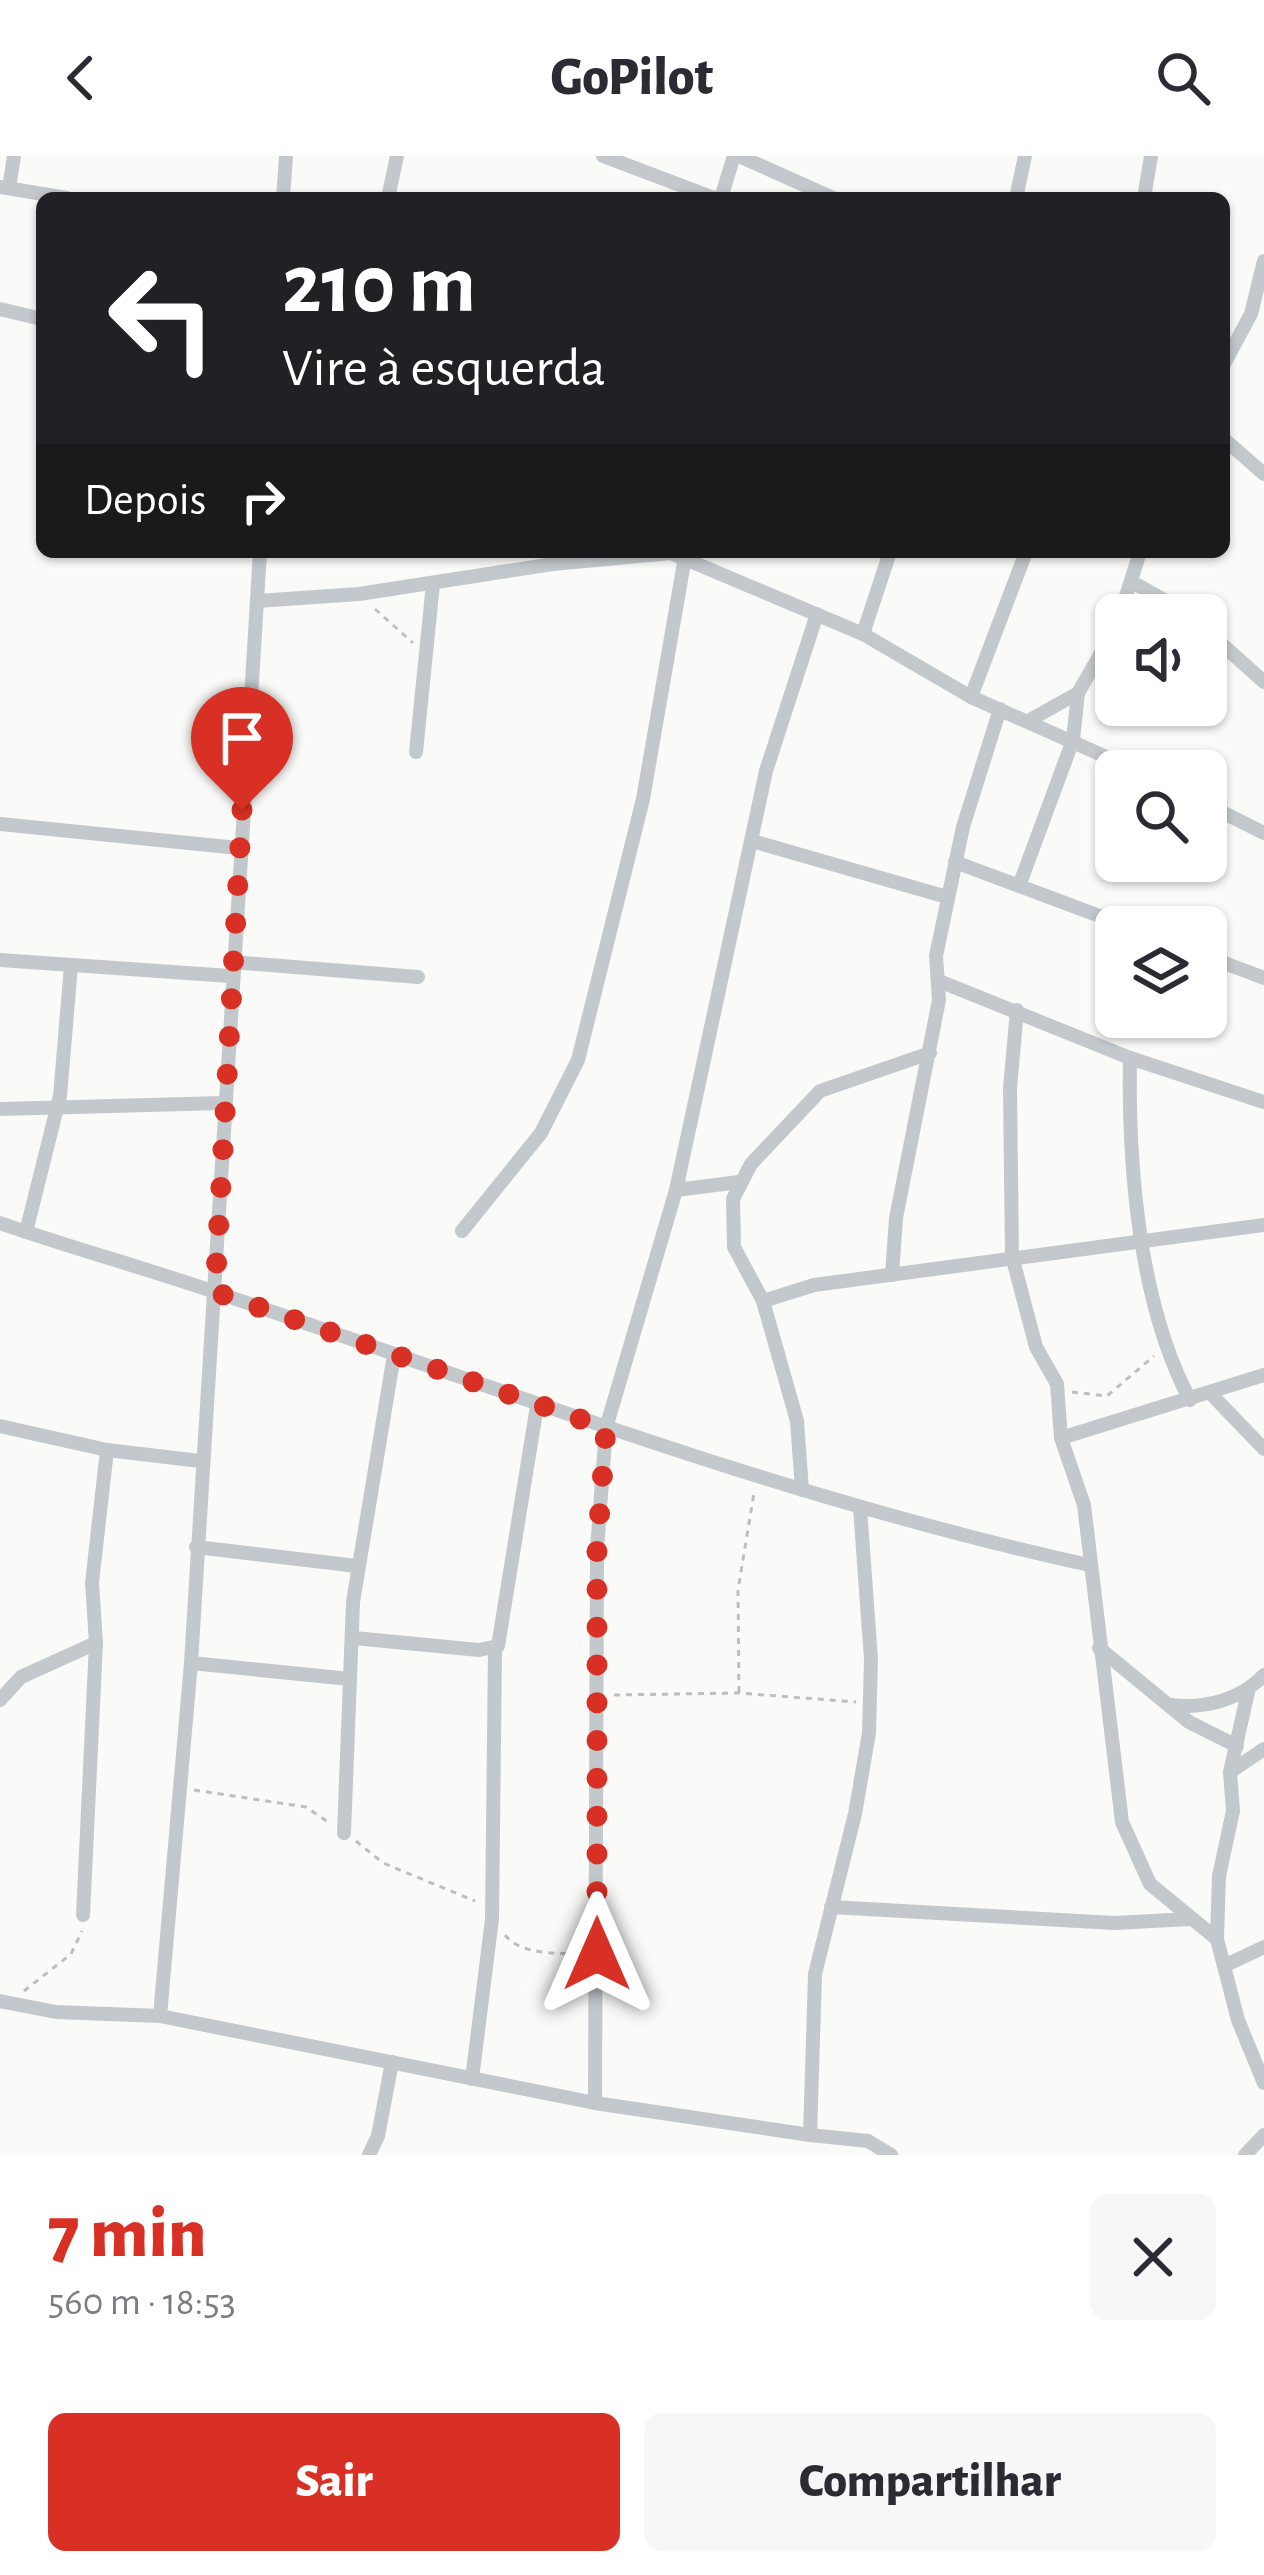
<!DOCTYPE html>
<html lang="pt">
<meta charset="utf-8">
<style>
:root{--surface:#fff;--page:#f7f7f7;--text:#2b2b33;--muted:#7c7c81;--accent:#d93025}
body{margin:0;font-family:"Alegreya Sans",sans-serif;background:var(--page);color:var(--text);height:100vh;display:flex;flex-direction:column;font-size:45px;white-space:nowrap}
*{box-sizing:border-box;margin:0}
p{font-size:39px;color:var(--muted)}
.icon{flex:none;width:66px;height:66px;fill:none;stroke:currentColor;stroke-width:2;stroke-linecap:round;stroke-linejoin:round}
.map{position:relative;height:1999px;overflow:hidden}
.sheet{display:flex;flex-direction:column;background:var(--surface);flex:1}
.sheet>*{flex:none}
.guide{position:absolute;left:36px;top:36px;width:1194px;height:366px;border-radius:18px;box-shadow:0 3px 9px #0004;background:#202124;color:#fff;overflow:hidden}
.fabs{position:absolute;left:1095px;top:438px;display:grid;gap:24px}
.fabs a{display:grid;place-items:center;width:132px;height:132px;border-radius:18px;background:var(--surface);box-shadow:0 3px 9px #0004;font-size:60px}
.pin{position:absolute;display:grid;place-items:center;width:102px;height:102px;color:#fff;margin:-123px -51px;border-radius:50% 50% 50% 0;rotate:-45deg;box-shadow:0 0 12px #0007}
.pin .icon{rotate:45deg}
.me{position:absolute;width:132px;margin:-66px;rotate:0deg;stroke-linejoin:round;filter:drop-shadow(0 0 9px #0008)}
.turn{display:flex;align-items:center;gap:42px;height:252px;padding:0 48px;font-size:54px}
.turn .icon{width:156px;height:156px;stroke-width:2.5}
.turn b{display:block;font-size:84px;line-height:102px}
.then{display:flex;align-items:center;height:114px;padding:0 48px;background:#0003;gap:24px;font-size:45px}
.round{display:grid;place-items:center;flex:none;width:126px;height:126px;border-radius:18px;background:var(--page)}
.overview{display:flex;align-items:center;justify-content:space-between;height:204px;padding:0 48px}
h1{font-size:72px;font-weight:800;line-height:90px;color:var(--accent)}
.primary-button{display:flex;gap:24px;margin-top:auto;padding:24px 48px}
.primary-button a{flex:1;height:138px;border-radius:18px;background:var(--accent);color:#fff;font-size:48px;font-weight:800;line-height:138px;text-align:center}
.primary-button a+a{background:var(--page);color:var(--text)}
header{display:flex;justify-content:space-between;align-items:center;height:156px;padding:0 48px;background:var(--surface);font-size:54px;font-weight:800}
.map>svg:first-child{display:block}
</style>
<header><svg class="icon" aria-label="back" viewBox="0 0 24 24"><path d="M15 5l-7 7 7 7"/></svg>GoPilot<svg class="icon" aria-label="search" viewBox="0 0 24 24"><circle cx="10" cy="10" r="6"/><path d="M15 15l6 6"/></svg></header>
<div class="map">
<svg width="1264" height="1999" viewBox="0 0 1264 1999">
<rect width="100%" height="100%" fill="#fafaf8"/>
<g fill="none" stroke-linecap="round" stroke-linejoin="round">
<g stroke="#bbbfc2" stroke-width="3" stroke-dasharray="6 6" stroke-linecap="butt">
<path d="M375,453L413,487"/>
<path d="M1072,1236L1107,1240L1154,1200"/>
<path d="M739,1536L738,1434L754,1337"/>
<path d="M614,1539L739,1537L856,1546"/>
<path d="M194,1634L306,1651L328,1666"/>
<path d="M356,1685L383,1707L475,1745"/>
<path d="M505,1779C521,1799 556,1797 580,1798"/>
<path d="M24,1835L71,1798L82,1775"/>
</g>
<g stroke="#c3c8cc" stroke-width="14">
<path d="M603,0L714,42"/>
<path d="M739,0L833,42"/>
<path d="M0,31L67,42"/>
<path d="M9,32L14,0"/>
<path d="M283,42L286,0"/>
<path d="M388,42L397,0"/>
<path d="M721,42L734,0"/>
<path d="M1016,42L1025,0"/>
<path d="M1144,42L1151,0"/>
<path d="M0,153L42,163"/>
<path d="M1224,208L1251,158L1264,105"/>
<path d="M1224,283L1264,318"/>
<path d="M1134,427L1191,459"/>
<path d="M257,445L359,438L553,408L671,397L863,478L971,541L1138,615"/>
<path d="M1120,459L1140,396"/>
<path d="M1206,474L1264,526"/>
<path d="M863,478L890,396"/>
<path d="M971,541L1026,396"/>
<path d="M1030,564L1078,537L1116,471"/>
<path d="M416,596L433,428"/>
<path d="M1206,648L1264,677"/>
<path d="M0,668L238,692"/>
<path d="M752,685L947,741"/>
<path d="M955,706L1129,771"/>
<path d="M1019,730L1073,584L1078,537"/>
<path d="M1206,800L1264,822"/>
<path d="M0,804L230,820"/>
<path d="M231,806L418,821"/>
<path d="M939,825L1130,902L1264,946"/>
<path d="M1017,854L1010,932L1012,1100L1036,1191L1057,1228L1061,1282L1084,1349L1122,1666L1150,1728L1217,1783"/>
<path d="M1130,902C1128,1010 1139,1148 1190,1244"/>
<path d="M0,953L223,947"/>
<path d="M676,1034L739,1026"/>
<path d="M0,1067C72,1092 145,1112 218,1137C506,1235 791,1344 1089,1409"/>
<path d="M462,1075L541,977L578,904L643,643L685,401"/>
<path d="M26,1076L60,940L71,810"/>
<path d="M892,1119L896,1062L939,844L936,800L963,671L1000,553"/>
<path d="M763,1145L814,1129L1264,1069"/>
<path d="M1211,1238L1264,1293"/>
<path d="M0,1270L107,1294L200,1305"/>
<path d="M1061,1282L1264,1219"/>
<path d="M802,1334L797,1265L763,1145L734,1091L733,1043L751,1008L820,935L930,897"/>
<path d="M196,1391L357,1410"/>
<path d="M354,1482L479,1494L498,1490L537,1250"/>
<path d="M1099,1492L1189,1566L1237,1590"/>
<path d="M191,1507L350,1523"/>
<path d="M1248,1536L1230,1616L1233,1655L1219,1720L1217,1783L1238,1864L1264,1927"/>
<path d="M0,1544L21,1521L96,1487L92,1427L107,1294"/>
<path d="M1171,1549C1205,1553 1240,1544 1264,1519"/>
<path d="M1230,1616L1264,1593"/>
<path d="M344,1677L353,1446L394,1199"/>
<path d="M831,1751L1114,1767L1190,1763"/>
<path d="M83,1759L96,1487"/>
<path d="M1224,1810L1264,1791"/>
<path d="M0,1845L56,1856L160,1860L595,1947L810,1979L815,1818L855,1658L869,1577L871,1503L860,1352"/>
<path d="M160,1860L191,1507L260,396"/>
<path d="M472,1923L492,1763L495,1493"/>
<path d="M595,1947L597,1393L606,1272L676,1034L766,615L817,458"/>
<path d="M810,1979L868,1985L891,1999"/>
<path d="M369,1999L378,1980L392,1906"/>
<path d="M1245,1999L1264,1979"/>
</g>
</g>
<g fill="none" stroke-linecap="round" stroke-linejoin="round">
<path stroke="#d93025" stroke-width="21" stroke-dasharray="0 37.8" d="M242,654L215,1136L606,1272L597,1393V1798"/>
</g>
</svg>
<div class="fabs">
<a><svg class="icon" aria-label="sound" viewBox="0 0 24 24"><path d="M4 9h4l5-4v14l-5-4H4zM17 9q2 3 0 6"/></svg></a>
<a><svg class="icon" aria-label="search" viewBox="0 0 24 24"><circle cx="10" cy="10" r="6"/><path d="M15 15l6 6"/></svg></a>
<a><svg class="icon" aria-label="layers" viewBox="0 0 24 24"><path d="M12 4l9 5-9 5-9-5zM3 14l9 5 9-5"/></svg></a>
</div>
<div class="pin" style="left:242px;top:654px;background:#d93025"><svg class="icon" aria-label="arrive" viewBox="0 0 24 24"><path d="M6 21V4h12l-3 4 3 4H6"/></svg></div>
<svg class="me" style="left:597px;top:1798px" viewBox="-20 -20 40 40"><path d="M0-17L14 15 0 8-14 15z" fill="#d93025" stroke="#fff" stroke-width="4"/></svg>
<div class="guide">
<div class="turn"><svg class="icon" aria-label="left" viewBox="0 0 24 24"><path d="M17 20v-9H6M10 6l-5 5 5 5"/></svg><div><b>210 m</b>Vire à esquerda</div></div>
<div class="then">Depois<svg class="icon" aria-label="right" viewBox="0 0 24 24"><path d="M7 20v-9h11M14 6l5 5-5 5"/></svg></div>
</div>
</div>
<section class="sheet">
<div class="overview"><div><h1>7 min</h1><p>560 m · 18:53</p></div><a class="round"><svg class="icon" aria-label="close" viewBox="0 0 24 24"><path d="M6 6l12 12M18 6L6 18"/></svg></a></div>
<div class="primary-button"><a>Sair</a><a>Compartilhar</a></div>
</section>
